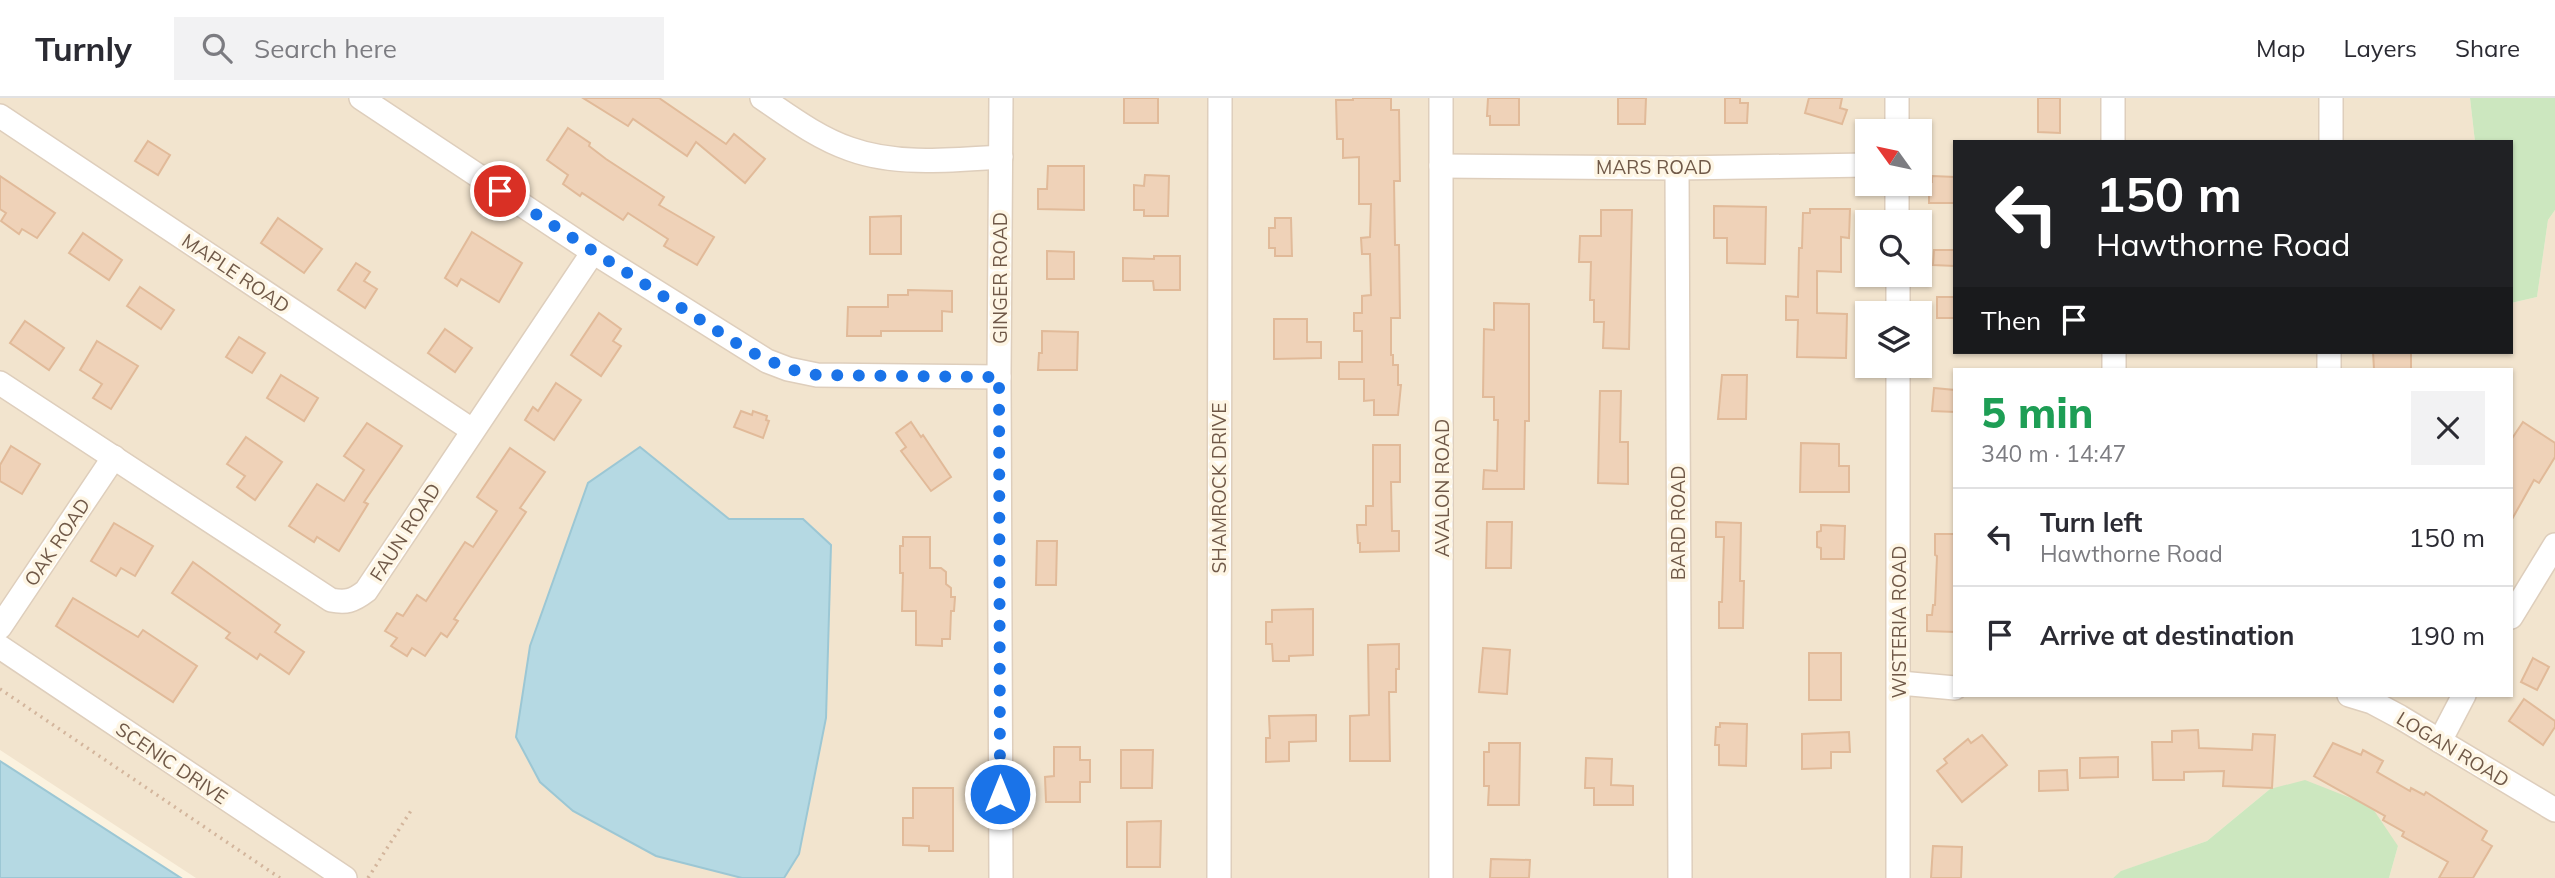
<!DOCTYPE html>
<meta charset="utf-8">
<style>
:root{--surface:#fff;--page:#f2f2f3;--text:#2b2b33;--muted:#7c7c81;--line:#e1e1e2}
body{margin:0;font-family:Mulish,sans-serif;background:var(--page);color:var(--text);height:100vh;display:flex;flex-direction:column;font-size:26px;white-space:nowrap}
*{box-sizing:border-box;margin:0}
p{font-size:23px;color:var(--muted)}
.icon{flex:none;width:38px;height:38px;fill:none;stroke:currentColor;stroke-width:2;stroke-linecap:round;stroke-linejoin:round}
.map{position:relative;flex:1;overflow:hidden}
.drawer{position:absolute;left:1953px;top:270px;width:560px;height:329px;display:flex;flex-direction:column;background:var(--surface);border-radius:0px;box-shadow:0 2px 5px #0004}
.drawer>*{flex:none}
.top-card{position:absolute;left:1953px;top:42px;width:560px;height:214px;border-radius:0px;box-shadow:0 2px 5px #0004;background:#202124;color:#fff;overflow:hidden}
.needle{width:46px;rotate:303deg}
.buttons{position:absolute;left:1855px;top:21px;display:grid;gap:14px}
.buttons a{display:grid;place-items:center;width:77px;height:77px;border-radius:0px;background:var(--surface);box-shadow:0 2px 5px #0004;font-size:35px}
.pin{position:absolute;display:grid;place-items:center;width:60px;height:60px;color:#fff;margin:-30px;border:4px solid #fff;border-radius:50%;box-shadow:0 2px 7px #0007}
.me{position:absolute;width:77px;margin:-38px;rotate:0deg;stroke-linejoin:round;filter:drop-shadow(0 0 5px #0008)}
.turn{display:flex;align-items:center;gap:24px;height:147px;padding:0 28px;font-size:32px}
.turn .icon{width:91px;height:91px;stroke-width:2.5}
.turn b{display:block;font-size:49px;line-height:60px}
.then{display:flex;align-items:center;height:66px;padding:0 28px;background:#0003;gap:14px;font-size:26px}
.round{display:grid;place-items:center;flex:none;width:74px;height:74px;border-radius:0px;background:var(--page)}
.head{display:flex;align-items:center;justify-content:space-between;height:119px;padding:0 28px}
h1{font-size:42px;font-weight:800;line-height:52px;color:#1e9e55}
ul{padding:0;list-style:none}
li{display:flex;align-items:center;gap:21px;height:98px;padding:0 28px;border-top:2px solid var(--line)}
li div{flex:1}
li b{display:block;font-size:26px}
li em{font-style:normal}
header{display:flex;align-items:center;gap:42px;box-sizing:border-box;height:98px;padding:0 35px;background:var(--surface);border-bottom:2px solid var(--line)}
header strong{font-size:33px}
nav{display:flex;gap:38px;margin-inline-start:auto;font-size:24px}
.search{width:490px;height:63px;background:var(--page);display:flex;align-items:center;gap:18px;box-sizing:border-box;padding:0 24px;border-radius:0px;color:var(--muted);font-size:26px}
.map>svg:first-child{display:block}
</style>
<header>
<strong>Turnly</strong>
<div class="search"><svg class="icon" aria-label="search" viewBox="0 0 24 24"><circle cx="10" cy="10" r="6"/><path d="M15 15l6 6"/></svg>Search here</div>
<nav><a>Map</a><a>Layers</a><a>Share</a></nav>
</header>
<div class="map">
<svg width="2555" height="780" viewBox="0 0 2555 780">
<rect width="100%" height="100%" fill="#fbf2df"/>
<g fill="#f2e4ce" fill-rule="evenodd">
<path d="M0,0H1209V780H784L799,756L803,421H729L640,349L656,758L742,780H196L0,652Z"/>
<path d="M1230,0H2470L2475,44H1955V254H2511V205L2537,199L2548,122L2555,112V780H2389L2398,748L2270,691L2207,743L2122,773L2113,780H1230ZM1867,33H1920V86H1867ZM1867,124H1920V177H1867ZM1867,215H1920V268H1867ZM1955,271H2511V597H1955Z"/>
</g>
<g fill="#cce7bf">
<path d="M2470,0H2555V112L2548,122L2537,199L2511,205V44H2475Z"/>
<path d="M2305,682L2371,708L2398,748L2389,780H2113L2121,773L2207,743L2270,691Z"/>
</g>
<g fill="#b5d9e3" stroke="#9cc7d4" stroke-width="2">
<path d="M640,349L729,421H803L831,447L826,620L799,756L784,780H742L656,758L573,713L540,684L516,639L530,548L588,385Z"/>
<path d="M0,663L181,780H0Z"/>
</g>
<g fill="#efd2b8" stroke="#e1ba99" stroke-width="2">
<path d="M583,0H659L726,46L734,36L765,61L745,85L696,44L687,58L633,21L628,28Z"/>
<rect x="1124" y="0" width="34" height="25"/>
<path d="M1353,0H1391V12H1399L1400,83H1394L1395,147H1399L1400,220H1391V257H1393V267H1398V287H1401L1398,317H1374V302L1364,303V281H1339V264H1362V233H1354V215H1362V198L1371,197L1370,156H1362L1361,140L1370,139L1371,106H1359V59L1343,60V41H1337L1336,2H1353Z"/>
<path d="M1488,0H1519V27H1490V18H1487Z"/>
<path d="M1618,0H1646L1645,26H1618Z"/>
<path d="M1725,0H1740V5H1748L1747,25H1725Z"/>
<path d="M1809,0H1842L1840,10L1847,12L1842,26L1805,15Z"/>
<path d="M2038,0H2060V35L2038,34Z"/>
<path d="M568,30L590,45L589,48L606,61L664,99L659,107L714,139L697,167L664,148L668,141L628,115L623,122L582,95L580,98L563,86L568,77L547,62Z"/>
<path d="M148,43L170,57L158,77L135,63Z"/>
<path d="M1048,68H1084V112L1038,111V91H1047Z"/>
<path d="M1145,77L1169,78L1168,118H1144V112H1134V87L1144,88Z"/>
<path d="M0,78L55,115L37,140L22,131L19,136L1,123L6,115L0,111Z"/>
<path d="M1932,78L1955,79V105H1929V84H1932Z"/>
<path d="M1714,108L1766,109L1765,166L1727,165V140H1714Z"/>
<path d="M1810,111H1850L1849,140L1841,139V174L1817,173V215L1847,216L1846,260L1797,259L1798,222H1786V198L1798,199L1799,150H1802L1803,115H1810Z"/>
<path d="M1601,112H1632L1629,251L1603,250L1604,224H1594V202H1590L1591,164H1579L1580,138H1601Z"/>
<path d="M901,118V156H870V119Z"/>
<path d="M278,120L322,151L304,175L261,145Z"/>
<path d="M1275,120H1291L1292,158H1275V150H1269V130H1275Z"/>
<path d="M472,134L522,165L499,204L461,181L457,188L445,180Z"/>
<path d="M83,135L122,162L109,182L69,155Z"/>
<path d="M1934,152H1955V168L1933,167Z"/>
<path d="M1047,153L1074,154V181H1047Z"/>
<path d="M1154,158H1180V192H1154L1153,183H1123V160L1154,161Z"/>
<path d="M356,165L370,174L364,183L377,191L365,210L338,192Z"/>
<path d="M140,189L174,212L161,231L127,208Z"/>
<path d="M908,192L952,193V214L942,213V233H881V238H847L848,209H888V197H908Z"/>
<rect x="1937" y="199" width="18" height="21"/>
<path d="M1494,205L1529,206V323H1525L1524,391H1483L1484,372L1497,373L1498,322H1494V299H1483L1484,231L1494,232Z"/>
<path d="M599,215L621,231L613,243L621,248L601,278L571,257Z"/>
<path d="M1274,221H1307V244H1321V260L1274,261Z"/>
<path d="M25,223L64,250L49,272L10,245Z"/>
<path d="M445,231L472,250L455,274L428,255Z"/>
<path d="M1042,233L1078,234L1077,272H1038L1039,255H1042Z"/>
<path d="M239,239L265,255L252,275L226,259Z"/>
<path d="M97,243L138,268L111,311L93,300L102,286L80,272Z"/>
<path d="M2373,254H2411V271H2374Z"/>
<path d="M281,277L318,300L304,323L267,300Z"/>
<path d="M1722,277H1747L1746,321H1718Z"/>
<path d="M556,285L581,302L554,342L525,322L533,309L538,313Z"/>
<path d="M1934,290L1955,292V314L1932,313Z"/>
<path d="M1600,293H1621L1620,344H1628V386L1598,385Z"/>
<path d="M741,313L752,317L753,313L767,318L766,322L769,323L763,340L734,329Z"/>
<path d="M911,324L921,339L923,337L951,379L931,393L901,353L906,349L896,335Z"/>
<path d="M2523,324L2555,345V359L2539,385L2534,382L2511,423V342Z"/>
<path d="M367,325L402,348L364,404L368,406L339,453L317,439L314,444L289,428L317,386L344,403L364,372L344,358Z"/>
<path d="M246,339L282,364L255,402L237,389L245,378L227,366Z"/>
<path d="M1801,345L1839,346V368H1849V394H1800Z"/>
<path d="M1373,347H1400V384H1391L1392,433H1399V453L1360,454V445H1358L1357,427H1366V408H1373Z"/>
<path d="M11,348L40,366L22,396L0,383V367Z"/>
<path d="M510,350L545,374L520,410L526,414L454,521L458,523L447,539L441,535L425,558L412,550L407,558L391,548L397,540L385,533L397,515L403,518L417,497L426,503L465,444L473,449L497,413L477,399Z"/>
<path d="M1487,424H1512L1511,470H1486Z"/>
<path d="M1716,424L1741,425L1740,483H1744L1743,530H1719V504H1722L1724,439H1716Z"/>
<path d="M114,425L153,448L135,478L121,470L116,478L91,463Z"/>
<path d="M1821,427L1845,428L1844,461H1821V450L1817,449V434L1821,433Z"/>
<path d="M1935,436H1955V534L1927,533V517H1932L1933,507H1935L1937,458L1935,457Z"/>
<path d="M903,439H930V470H941L946,474V486L951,490V499H955L954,513H951L950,541H942V548L916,547V513H902L903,475H900V448H903Z"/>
<path d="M1037,443H1057L1056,487H1036Z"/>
<path d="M193,464L280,527L275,534L304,554L289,576L260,556L257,561L226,540L230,535L172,495Z"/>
<path d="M73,500L138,539L143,532L197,568L173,604L56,528Z"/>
<path d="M1313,511V557L1289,558V563H1273L1272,546H1266V524H1272V512Z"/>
<path d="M1399,546V571H1396V594H1389L1390,663H1350V618L1369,617L1368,547Z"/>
<path d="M1483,550L1510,552L1507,596L1479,594Z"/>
<rect x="1809" y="555" width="32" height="47"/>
<path d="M2533,560L2549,569L2537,592L2521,584Z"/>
<path d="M2524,601L2555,623V629L2543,647L2509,623Z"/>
<path d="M1316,617V643L1289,644V663L1266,664V640H1270L1269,618Z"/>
<path d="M1720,625L1747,626L1746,668L1719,667V647H1715L1716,629H1720Z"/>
<path d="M2198,632L2199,650L2252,652L2253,636L2275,637L2272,690L2223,688L2224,673L2184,674V682H2153L2152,644H2172V633Z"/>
<path d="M1849,634L1850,654H1831V670L1802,671V636Z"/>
<path d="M1982,637L2007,667L1962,704L1937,673L1947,665L1944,661L1968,641L1971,645Z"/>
<path d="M1489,645H1520L1519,707H1488L1489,688H1484V654H1489Z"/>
<path d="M2333,645L2361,657L2363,652L2383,663L2377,674L2410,693L2411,690L2424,697L2426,694L2487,733L2482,742L2492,748L2473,780H2439L2448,764L2402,738L2404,734L2383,722L2385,718L2314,678Z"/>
<path d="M1054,649H1080V662H1090V684H1080V704H1046L1045,679L1054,678Z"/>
<path d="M1121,652H1153L1152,690H1121Z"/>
<path d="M2118,659V679L2080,680V660Z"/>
<path d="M1586,660L1612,661L1611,687L1633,688V707H1594V690H1585Z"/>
<path d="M2067,672L2068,692L2039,693V673Z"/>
<path d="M913,690H953V753H929V748L903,747V720H913Z"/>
<path d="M1161,723L1160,769H1127V724Z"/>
<path d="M1933,748L1962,749L1961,780H1931Z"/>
<path d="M1491,761L1530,762L1529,780H1490Z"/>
</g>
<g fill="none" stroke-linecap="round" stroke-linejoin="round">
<defs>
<g id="minor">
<path d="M361,0L593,154L767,263L788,271L817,277L999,279"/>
<path d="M762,0C790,19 818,40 850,51C897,68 952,62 1001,59"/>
<path d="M1897,0V33"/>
<path d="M2113,0V44"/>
<path d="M0,18L472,332"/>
<path d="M2331,44V0"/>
<path d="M1441,68L1677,70L1867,67"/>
<path d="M1677,70L1680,780"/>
<path d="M1897,86V124"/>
<path d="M1898,177V215"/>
<path d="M2114,254V271"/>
<path d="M1898,268V780"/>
<path d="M2329,271V254"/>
<path d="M0,285L331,502C346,505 353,503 366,493L593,154"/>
<path d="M2511,519L2555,447"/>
<path d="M0,529L114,359"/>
<path d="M0,549L345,780"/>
<path d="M1900,585L1955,590"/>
<path d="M2349,597L2372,604L2400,619L2555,712"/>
<path d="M2440,643L2464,597"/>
<path d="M1001,780L999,279L1001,0"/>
<path d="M1219,780L1220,0"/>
<path d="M1441,780V0"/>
</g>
</defs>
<use href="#minor" stroke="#decebc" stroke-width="26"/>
<g stroke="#d3b59c" stroke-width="3.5" stroke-dasharray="2 5" stroke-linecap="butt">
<path d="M0,591L280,780"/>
<path d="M368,780L412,711"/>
</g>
<use href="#minor" stroke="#fff" stroke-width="23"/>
</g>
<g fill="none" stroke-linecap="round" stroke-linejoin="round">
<path stroke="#1a73e8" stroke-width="12" stroke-dasharray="0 21.6" d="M500,93L747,252L788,271L817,277L999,279L1000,696"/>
</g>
<g text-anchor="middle" stroke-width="7" stroke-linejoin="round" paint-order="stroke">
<g font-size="19" fill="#705948" stroke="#fef6e5">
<text x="1654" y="76">MARS ROAD</text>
<text transform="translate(236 175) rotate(34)" y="7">MAPLE ROAD</text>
<text transform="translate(1000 180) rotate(-90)" y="7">GINGER ROAD</text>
<text transform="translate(1219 390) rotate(-90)" y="7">SHAMROCK DRIVE</text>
<text transform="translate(1442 390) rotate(-90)" y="7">AVALON ROAD</text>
<text transform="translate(1678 425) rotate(-90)" y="7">BARD ROAD</text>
<text transform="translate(405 434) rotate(-57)" y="7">FAUN ROAD</text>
<text transform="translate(57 444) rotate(-56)" y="7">OAK ROAD</text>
<text transform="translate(1899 524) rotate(-90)" y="7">WISTERIA ROAD</text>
<text transform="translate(2453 651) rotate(31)" y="7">LOGAN ROAD</text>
<text transform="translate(172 665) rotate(34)" y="7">SCENIC DRIVE</text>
</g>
</g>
</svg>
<div class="buttons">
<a><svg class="needle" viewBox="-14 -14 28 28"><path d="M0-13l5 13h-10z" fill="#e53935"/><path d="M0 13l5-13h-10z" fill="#7c7c81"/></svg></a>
<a><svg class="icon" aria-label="search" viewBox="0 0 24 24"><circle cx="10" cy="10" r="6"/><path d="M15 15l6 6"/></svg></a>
<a><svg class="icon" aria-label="layers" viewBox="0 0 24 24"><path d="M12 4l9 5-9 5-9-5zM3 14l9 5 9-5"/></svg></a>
</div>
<div class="pin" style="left:500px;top:93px;background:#d93025"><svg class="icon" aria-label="arrive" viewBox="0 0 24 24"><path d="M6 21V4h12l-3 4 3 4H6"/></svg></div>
<svg class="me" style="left:1000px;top:696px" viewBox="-20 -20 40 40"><circle r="17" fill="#1a73e8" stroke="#fff" stroke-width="3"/><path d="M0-11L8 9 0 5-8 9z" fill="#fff"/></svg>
<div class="top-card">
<div class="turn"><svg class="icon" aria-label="left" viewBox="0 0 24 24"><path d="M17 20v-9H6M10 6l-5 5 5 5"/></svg><div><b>150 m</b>Hawthorne Road</div></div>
<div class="then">Then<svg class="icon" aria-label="arrive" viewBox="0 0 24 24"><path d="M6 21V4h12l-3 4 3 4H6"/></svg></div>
</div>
<section class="drawer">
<div class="head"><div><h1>5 min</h1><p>340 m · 14:47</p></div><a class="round"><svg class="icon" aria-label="close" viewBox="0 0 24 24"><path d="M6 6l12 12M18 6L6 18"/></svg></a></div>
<ul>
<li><svg class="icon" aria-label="left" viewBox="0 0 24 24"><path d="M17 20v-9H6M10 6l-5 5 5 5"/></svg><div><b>Turn left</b><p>Hawthorne Road</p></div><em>150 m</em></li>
<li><svg class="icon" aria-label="arrive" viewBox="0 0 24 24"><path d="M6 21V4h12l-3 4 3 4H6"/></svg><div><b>Arrive at destination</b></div><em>190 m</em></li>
</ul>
</section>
</div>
